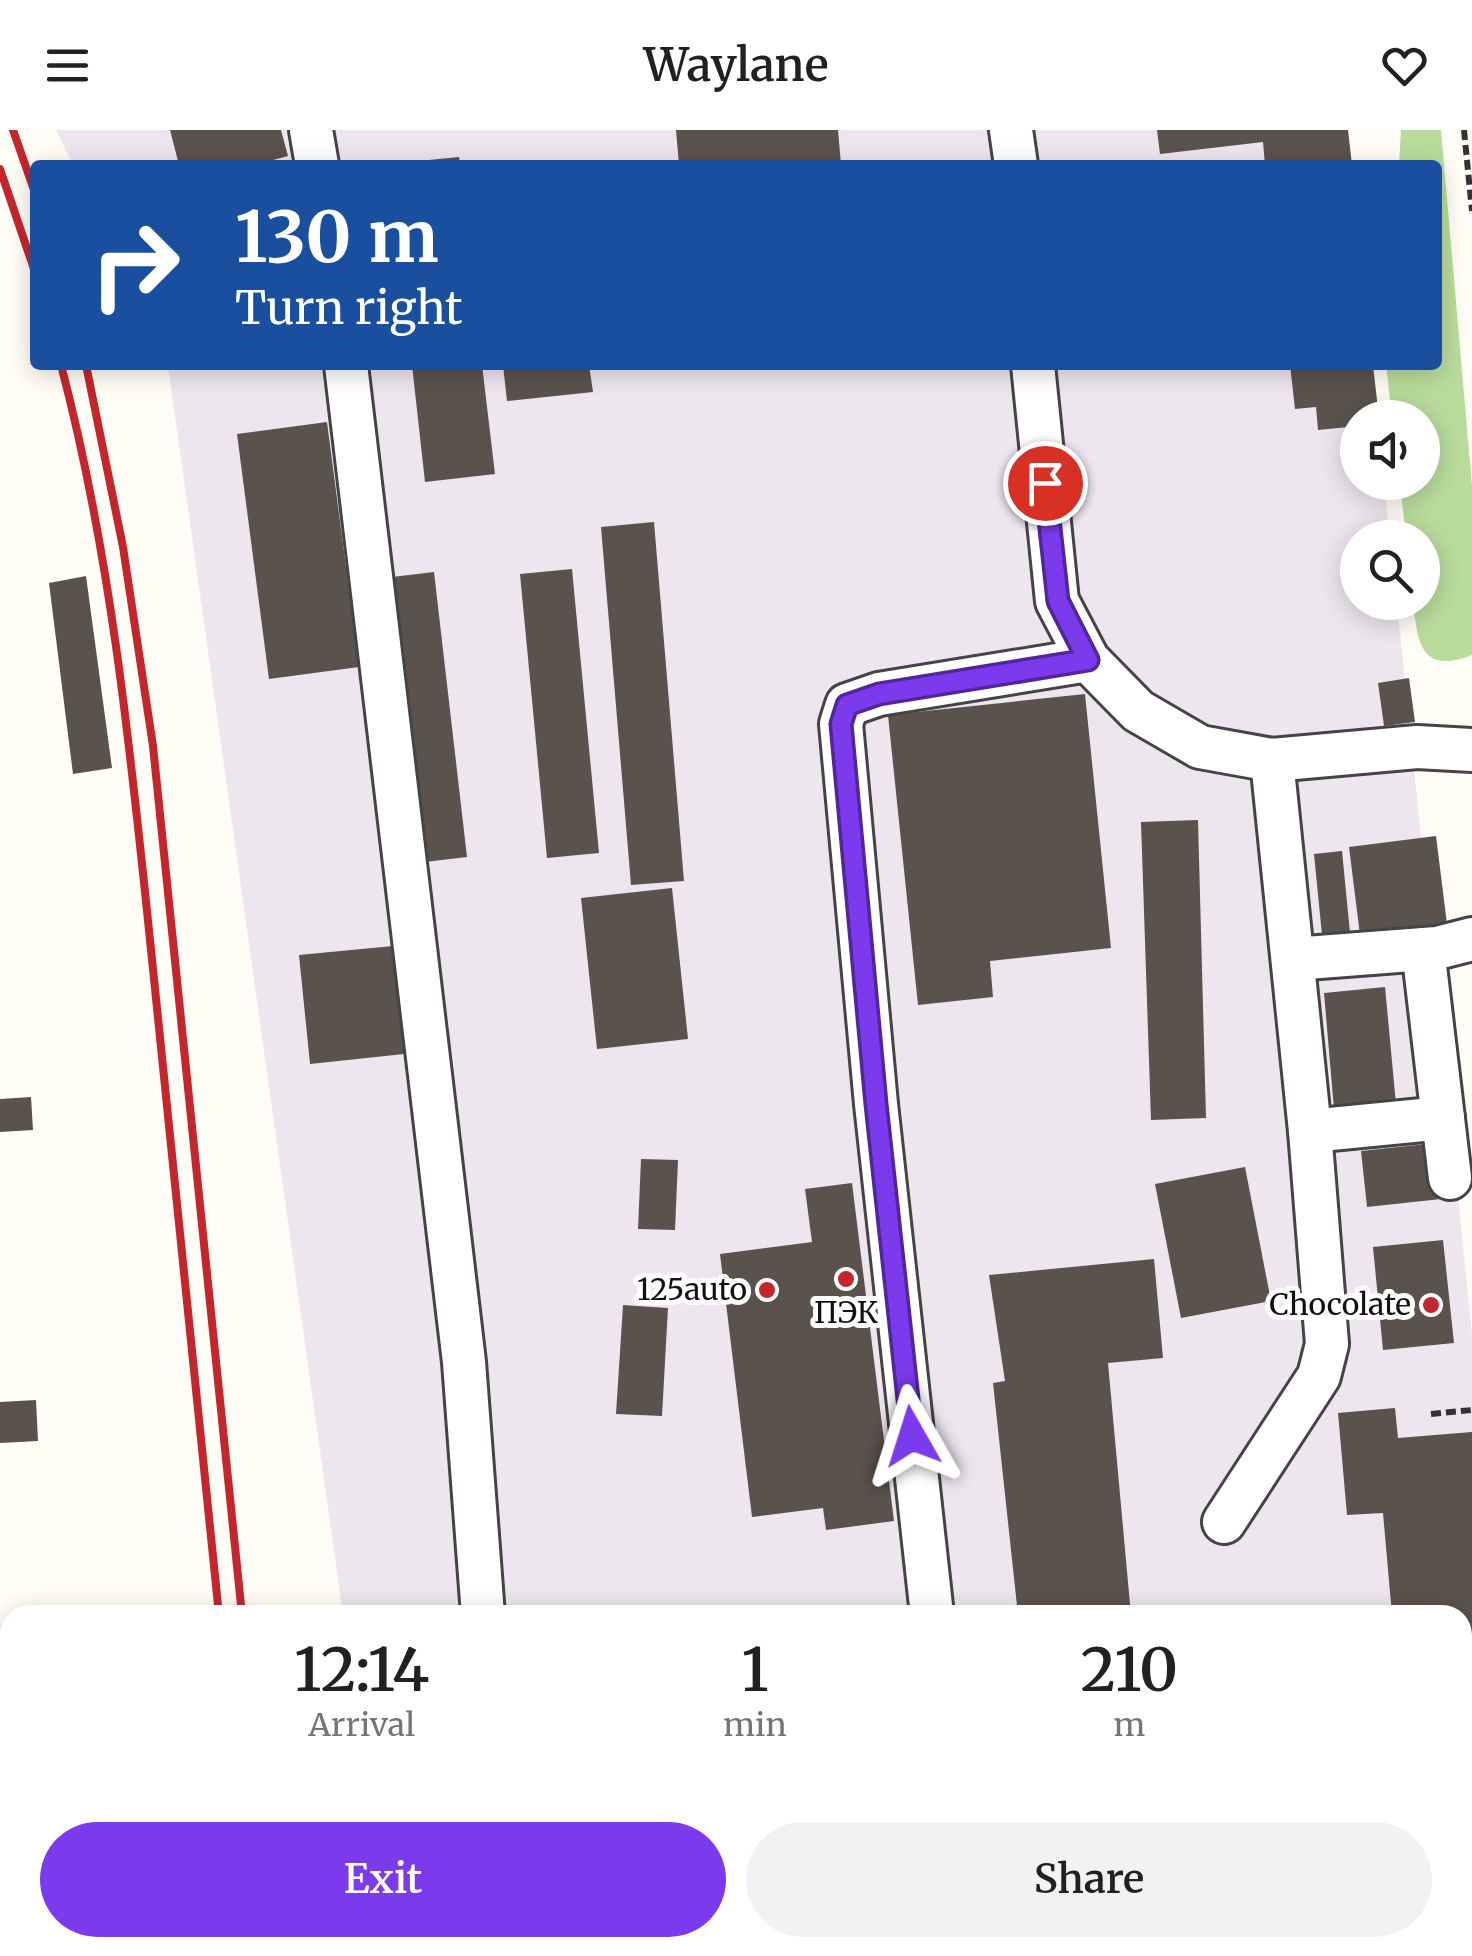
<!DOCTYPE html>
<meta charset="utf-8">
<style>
:root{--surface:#fff;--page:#f2f2f2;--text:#202124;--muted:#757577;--accent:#7c3aed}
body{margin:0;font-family:Merriweather,serif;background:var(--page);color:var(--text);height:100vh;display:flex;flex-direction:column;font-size:38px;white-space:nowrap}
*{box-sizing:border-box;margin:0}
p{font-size:32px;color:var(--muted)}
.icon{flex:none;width:55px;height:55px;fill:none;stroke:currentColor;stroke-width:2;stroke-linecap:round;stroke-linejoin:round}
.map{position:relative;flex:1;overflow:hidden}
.side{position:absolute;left:0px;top:1475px;width:1472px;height:352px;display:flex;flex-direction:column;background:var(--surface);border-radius:30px 30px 0 0;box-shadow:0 5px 25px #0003}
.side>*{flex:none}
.top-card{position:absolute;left:30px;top:30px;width:1412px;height:210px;border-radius:10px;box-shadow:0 5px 25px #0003;background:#1a4fa0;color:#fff;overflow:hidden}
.buttons{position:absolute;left:1340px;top:270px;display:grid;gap:20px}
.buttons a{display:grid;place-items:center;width:100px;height:100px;border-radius:50%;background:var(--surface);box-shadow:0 5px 25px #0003;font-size:50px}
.pin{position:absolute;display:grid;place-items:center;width:85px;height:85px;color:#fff;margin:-42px;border:5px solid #fff;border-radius:50%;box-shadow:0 2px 10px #0007}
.me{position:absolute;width:110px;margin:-55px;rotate:354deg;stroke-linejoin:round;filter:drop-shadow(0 0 8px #0008)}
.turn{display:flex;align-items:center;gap:35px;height:210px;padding:0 40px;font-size:45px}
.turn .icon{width:130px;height:130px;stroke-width:2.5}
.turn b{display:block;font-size:70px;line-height:85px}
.eta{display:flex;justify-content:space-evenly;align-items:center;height:170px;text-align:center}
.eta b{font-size:60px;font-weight:600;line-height:70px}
.primary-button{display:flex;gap:20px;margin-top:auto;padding:20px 40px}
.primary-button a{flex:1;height:115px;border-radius:60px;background:var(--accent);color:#fff;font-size:40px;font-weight:600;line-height:115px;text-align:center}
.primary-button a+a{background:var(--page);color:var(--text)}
header{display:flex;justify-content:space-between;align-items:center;height:130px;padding:0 40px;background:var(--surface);font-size:45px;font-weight:600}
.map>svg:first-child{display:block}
</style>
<header><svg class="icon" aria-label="menu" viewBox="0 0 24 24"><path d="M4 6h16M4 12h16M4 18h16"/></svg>Waylane<svg class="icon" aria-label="heart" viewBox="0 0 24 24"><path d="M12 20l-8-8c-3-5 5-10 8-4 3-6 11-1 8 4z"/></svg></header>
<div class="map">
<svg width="1472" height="1826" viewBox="0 0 1472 1826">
<rect width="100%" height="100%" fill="#fffdf5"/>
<g fill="#eee6ef">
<path d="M56,0H1348L1352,35H73Z"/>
<path d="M165,235H1372L1358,288V352L1384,353L1390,407L1358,408V472L1397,473L1472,1204V1826H391L390,1818H1462V1485H343L169,243Z"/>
</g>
<path fill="#b9dc9c" d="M1401,0H1441L1472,356V525C1420,545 1418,512 1413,473L1422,472V408L1406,407L1400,353L1422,352V288L1392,287L1386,235H1438V35H1399Z"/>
<g fill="#5a524d">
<path d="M170,0H281L288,26L255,35H179Z"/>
<path d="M676,0H838L841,35H679Z"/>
<path d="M1157,0H1348L1352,35H1265L1263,12L1160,24Z"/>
<path d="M459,27L460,35H408V32Z"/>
<path d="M412,235H482L495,344L425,352Z"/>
<path d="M503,235H589L593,262L507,271Z"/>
<path d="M1290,235H1373L1379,288H1358V296L1318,300L1316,277L1295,279Z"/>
<path d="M327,292L359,537L269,549L237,304Z"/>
<path d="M654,392L684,751L631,755L601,397Z"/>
<path d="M572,439L599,723L547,728L520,444Z"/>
<path d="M434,442L467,727L425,732L392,447Z"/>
<path d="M86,446L112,638L73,644L49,453Z"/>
<path d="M1409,548L1415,592L1384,596L1378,553Z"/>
<path d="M1085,564L1111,818L990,831L993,867L918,875L888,585Z"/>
<path d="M1198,690L1206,988L1151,990L1141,692Z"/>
<path d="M1436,706L1447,794L1360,805L1349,717Z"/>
<path d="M1342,721L1350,803L1322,805L1314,724Z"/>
<path d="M672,758L688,909L597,919L581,768Z"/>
<path d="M393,816L404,924L310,934L299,825Z"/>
<path d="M1385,857L1396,974L1334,979L1324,863Z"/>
<path d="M31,967L33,1000L0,1002V969Z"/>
<path d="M1436,1013L1441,1069L1367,1077L1361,1021Z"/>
<path d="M641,1029L678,1030L675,1100L638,1099Z"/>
<path d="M1245,1037L1271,1171L1181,1188L1155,1054Z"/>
<path d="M852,1053L894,1391L826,1400L823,1378L752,1387L720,1124L812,1112L805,1059Z"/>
<path d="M1443,1110L1454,1213L1383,1220L1373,1117Z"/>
<path d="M1154,1129L1163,1228L1108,1233L1131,1485H1018L993,1253L1005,1251L989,1145Z"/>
<path d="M623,1175L668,1178L662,1286L616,1284Z"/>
<path d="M36,1270L38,1311L0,1313V1272Z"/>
<path d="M1395,1278L1398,1308L1472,1302V1696L1462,1697V1485H1392L1383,1383L1347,1385L1338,1283Z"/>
<path d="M1472,1767V1826H1467L1462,1768Z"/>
<path d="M396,1818H512L513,1826H397Z"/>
</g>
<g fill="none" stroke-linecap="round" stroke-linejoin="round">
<defs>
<g id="minor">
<path d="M311,0L317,35"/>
<path d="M1011,0L1016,35"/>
<path d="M346,235L464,1232L483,1485"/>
<path d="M1033,235L1057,471L1088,530L1138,581L1200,617L1272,630L1417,617L1472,620"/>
<path d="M1423,819L1450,1048"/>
<path d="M1293,829L1437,818L1472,809"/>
<path d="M1310,1001L1443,988"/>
<path d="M1224,1392L1319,1246L1327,1214L1310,1001L1272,630"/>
<path d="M932,1485L876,974L841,594L847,575L879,564L1088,530"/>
<path d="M1462,1713L1472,1712"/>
<path d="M971,1818L972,1826"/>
</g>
</defs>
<use href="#minor" stroke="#444" stroke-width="48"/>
<g stroke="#333" stroke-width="6" stroke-dasharray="10 5" stroke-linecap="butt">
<path d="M1464,0L1472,81"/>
<path d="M1431,1284L1472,1280"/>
</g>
<use href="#minor" stroke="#fff" stroke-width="42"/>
<g stroke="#c4262e" stroke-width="8">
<path d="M13,0L35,63"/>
<path d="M0,39L35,142"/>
<path d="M61,235C113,432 132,637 153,839C175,1054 197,1270 219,1485"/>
<path d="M86,235L123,417L153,616L242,1485"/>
<path d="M253,1818L254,1826"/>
<path d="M276,1818L277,1826"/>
</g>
</g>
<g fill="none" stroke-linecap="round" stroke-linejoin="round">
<defs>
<path id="route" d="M912,1306L876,974L841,594L847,575L879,564L1088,530L1058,471L1045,353"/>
</defs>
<use href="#route" stroke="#51269a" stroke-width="25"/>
<use href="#route" stroke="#7c3aed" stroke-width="18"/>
</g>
<g fill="#c4262e" stroke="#fff" stroke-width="4">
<circle cx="846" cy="1149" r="10"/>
<circle cx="767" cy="1160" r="10"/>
<circle cx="1431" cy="1175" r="10"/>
</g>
<g text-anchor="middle" stroke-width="10" stroke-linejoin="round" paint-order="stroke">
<g font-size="30" fill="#111" stroke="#fff" text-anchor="end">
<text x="747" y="1170">125auto</text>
<text x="1411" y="1185">Chocolate</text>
<text x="846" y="1193" text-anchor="middle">ПЭК</text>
</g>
</g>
</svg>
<div class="buttons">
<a><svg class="icon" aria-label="sound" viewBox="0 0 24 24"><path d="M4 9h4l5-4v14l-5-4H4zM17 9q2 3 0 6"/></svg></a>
<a><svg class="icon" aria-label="search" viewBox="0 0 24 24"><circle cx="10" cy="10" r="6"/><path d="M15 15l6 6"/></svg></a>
</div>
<div class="pin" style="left:1045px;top:353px;background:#d93025"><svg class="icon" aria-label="arrive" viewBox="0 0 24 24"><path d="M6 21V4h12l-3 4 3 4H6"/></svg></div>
<svg class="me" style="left:912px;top:1306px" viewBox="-20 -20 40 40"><path d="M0-17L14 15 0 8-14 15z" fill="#7c3aed" stroke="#fff" stroke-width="4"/></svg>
<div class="top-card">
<div class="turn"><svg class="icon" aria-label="right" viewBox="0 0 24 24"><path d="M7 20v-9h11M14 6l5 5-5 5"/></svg><div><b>130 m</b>Turn right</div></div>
</div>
<section class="side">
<div class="eta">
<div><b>12:14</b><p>Arrival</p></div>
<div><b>1</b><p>min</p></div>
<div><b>210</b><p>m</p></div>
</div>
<div class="primary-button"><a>Exit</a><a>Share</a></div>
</section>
</div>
